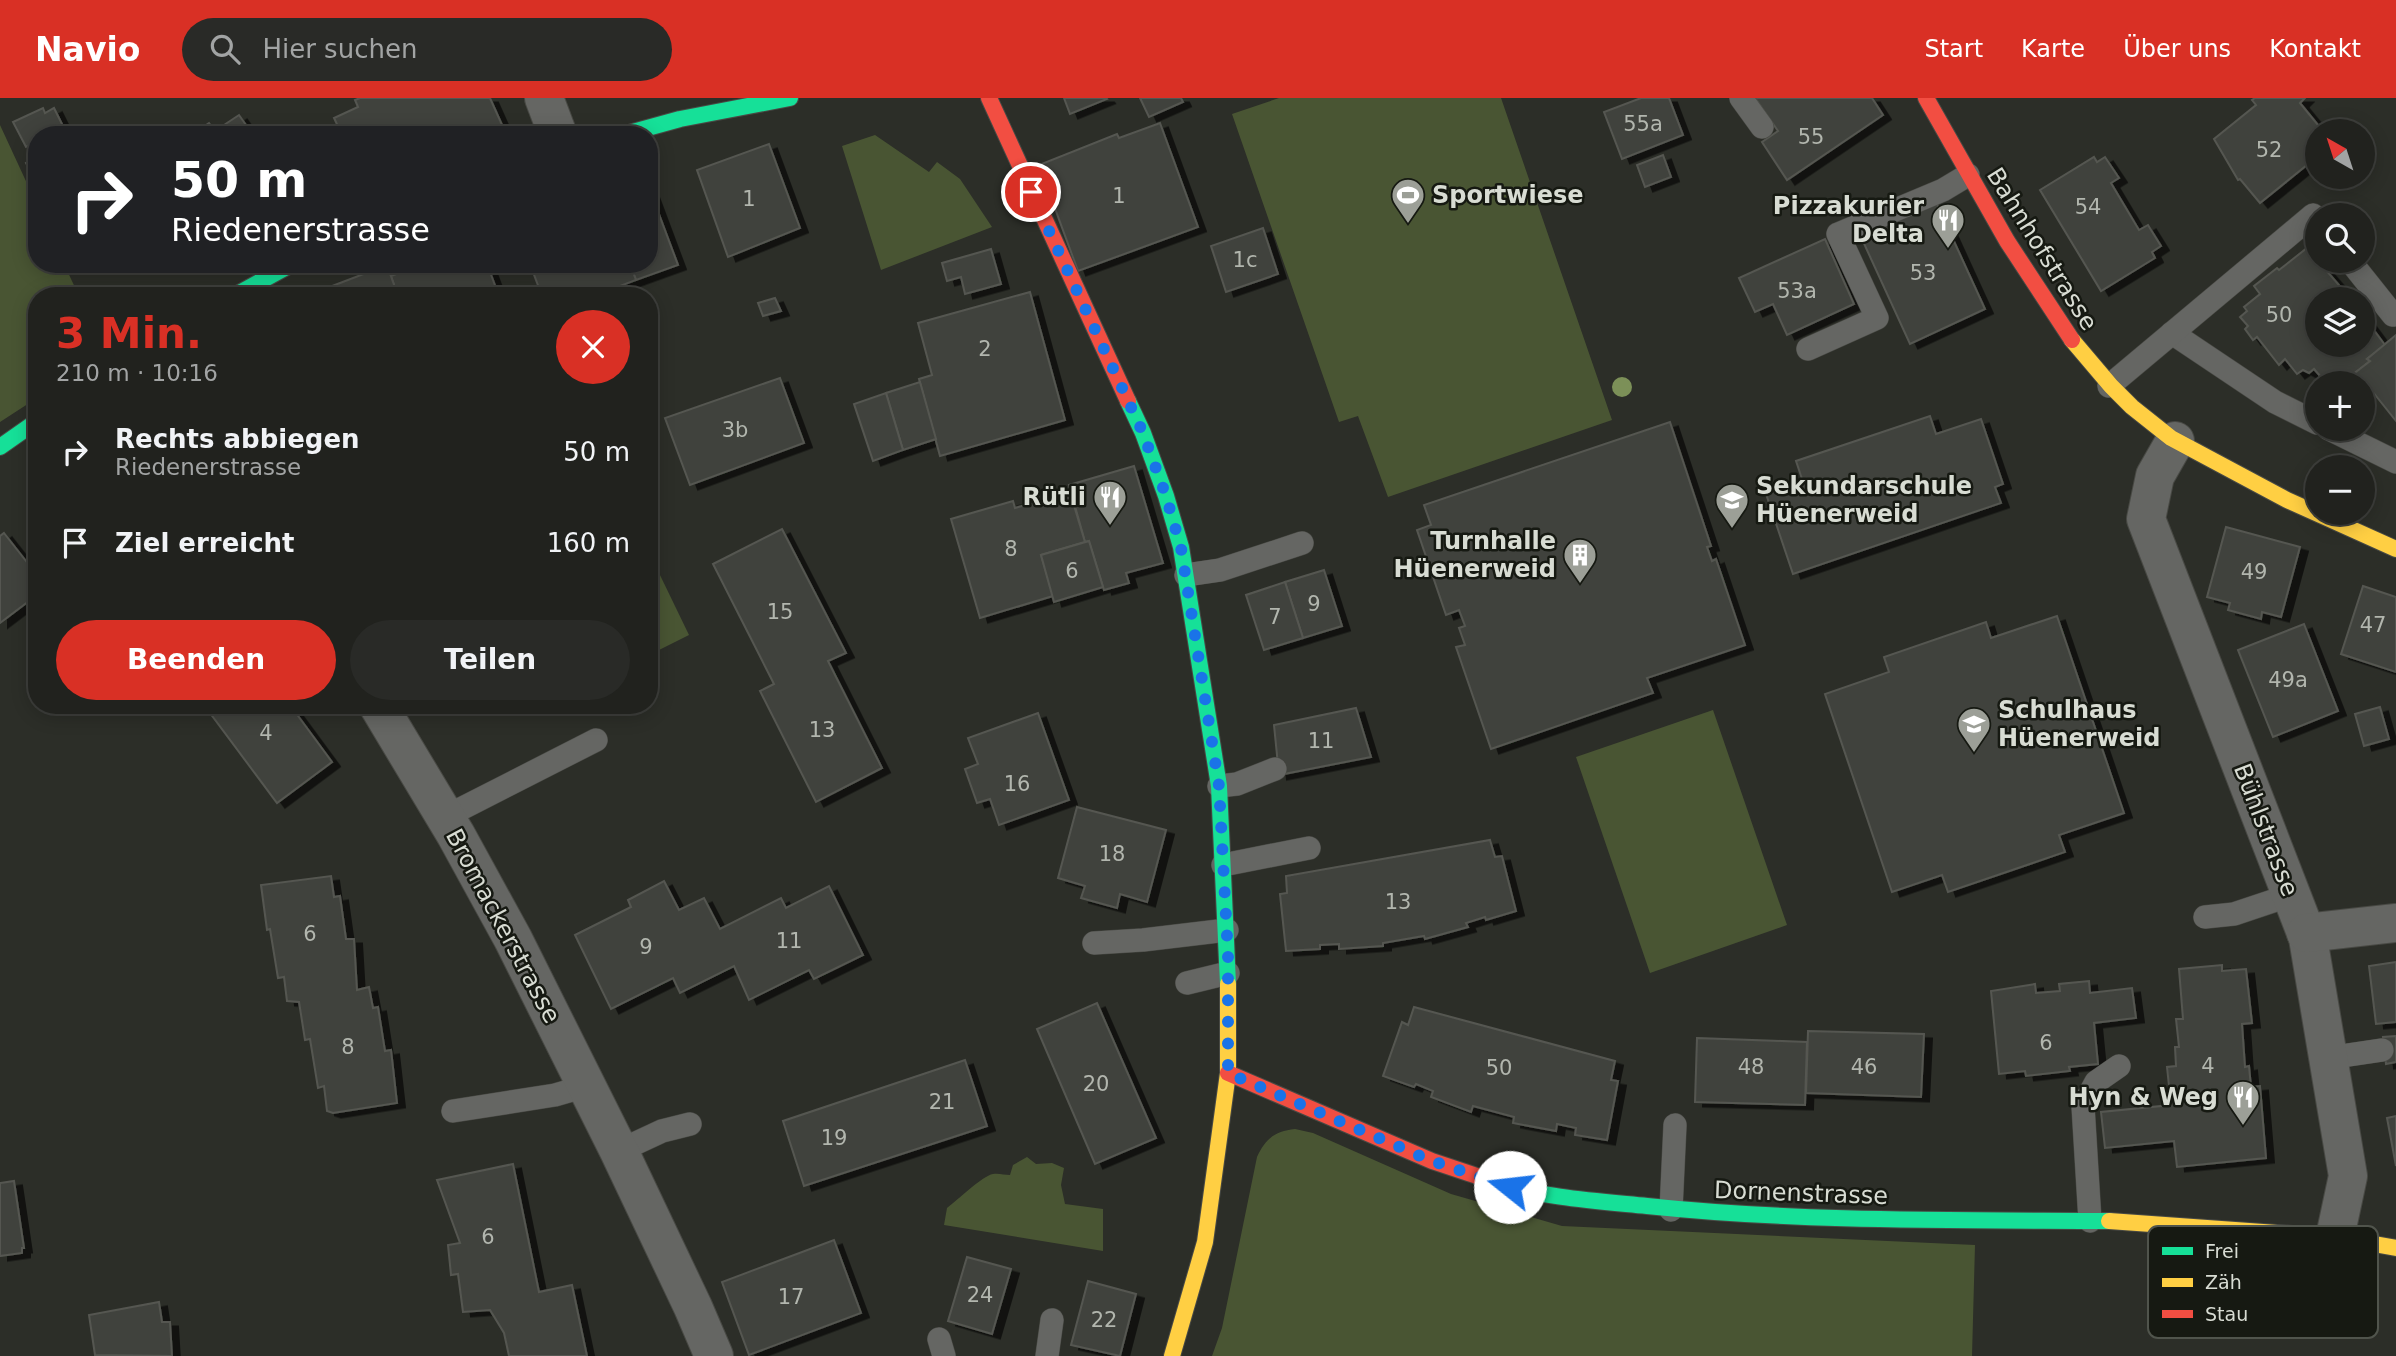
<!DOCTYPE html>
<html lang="de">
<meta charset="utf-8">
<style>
:root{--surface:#21221e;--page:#292a27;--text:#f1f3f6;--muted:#a2a4a4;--line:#3e3f3c;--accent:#d93025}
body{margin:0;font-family:"DejaVu Sans",sans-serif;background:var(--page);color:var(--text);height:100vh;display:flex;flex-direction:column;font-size:26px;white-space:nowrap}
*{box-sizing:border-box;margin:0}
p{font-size:23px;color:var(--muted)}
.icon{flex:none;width:38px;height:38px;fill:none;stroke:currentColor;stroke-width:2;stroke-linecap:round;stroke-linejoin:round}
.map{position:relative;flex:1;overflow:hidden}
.details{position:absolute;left:28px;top:189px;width:630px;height:427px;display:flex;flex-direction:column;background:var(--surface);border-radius:28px;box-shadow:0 4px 18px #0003,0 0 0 2px var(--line)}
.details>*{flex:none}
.guide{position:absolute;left:28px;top:28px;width:630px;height:147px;border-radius:28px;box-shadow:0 4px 18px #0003,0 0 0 2px var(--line);background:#202124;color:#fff;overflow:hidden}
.needle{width:46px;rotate:321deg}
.controls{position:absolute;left:2305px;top:21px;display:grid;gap:14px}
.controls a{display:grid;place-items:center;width:70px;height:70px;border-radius:50%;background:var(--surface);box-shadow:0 4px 18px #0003,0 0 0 2px var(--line);font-size:35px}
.pin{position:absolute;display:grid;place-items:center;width:60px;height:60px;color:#fff;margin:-30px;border:4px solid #fff;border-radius:50%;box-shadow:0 2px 7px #0007}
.me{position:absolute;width:77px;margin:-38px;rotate:286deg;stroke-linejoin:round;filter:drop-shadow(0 0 5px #0008)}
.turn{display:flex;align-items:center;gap:24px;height:147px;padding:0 28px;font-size:32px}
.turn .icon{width:91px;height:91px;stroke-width:2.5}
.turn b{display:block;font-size:49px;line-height:60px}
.round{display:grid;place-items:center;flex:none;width:74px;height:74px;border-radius:37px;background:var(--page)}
.head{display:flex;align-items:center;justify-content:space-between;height:119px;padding:0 28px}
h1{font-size:42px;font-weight:700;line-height:52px;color:var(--accent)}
.cta{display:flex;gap:14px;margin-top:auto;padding:14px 28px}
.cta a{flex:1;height:80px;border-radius:42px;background:var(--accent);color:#fff;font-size:28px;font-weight:700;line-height:80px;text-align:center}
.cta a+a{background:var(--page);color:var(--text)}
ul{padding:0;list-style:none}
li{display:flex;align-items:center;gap:21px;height:91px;padding:0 28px}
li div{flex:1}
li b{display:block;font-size:26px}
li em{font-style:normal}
header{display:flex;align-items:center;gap:42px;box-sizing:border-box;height:98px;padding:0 35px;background:var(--accent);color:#fff}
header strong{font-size:33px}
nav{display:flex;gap:38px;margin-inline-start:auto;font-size:24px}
.search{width:490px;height:63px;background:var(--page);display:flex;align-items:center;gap:18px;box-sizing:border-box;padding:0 24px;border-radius:38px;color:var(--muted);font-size:26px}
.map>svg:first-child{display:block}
</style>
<header>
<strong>Navio</strong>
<div class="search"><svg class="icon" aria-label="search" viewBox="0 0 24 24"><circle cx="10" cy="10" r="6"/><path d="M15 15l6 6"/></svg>Hier suchen</div>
<nav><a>Start</a><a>Karte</a><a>Über uns</a><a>Kontakt</a></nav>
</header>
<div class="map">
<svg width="2396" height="1258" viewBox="0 0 2396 1258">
<defs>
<filter id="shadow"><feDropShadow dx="8" dy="4.5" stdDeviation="0" flood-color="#0009"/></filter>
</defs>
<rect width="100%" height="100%" fill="#2c2e28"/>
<g fill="#495533">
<path d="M1279,0H1501L1612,322L1388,399L1358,318L1339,324L1232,16Z"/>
<path d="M0,27L37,107V166H64L79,198H37V300L0,324Z"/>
<path d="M875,37L929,74L937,64L960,81L992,129L881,172L842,48Z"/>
<path d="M659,475L689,537L649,557V480Z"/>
<path d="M1713,612L1787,827L1650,875L1576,659Z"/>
<path d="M1295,1031L1313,1035L1451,1096L1562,1128L1975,1147L1972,1258H1212L1222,1230L1257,1059C1265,1041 1275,1033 1295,1031Z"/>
<path d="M1027,1059L1036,1066L1052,1065L1064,1070L1061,1087L1065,1106L1103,1111V1153L944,1127L947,1110C958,1102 982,1078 993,1076C999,1075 1004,1077 1010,1077L1013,1067Z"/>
</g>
<g fill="#41433e" stroke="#555751" stroke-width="2" filter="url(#shadow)">
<path d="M360,0H490L503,29L487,37H342L334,20L358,9L355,2Z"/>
<path d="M1064,0H1106L1107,1L1070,16Z"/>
<path d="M1140,0H1181L1183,4L1149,19Z"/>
<path d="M1641,0H1669L1683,37L1622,61L1604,14Z"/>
<path d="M1755,0H1872L1883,17L1787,82L1762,44L1778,33Z"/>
<path d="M2255,0H2305L2300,5L2323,33H2317V69L2312,63L2260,105L2240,81L2238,82L2214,41L2256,7L2252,2Z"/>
<path d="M43,10L45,15L54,10L64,30L50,37H37V43L26,49L13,24Z"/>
<path d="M239,17L253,37H191L209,25L215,33Z"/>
<path d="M1160,25L1198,129L1078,173L1039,67L1117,36L1119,40Z"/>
<path d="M769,46L800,130L728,159L697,72Z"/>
<path d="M1663,57L1671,79L1645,89L1637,67Z"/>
<path d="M37,59V86L26,65Z"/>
<path d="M2094,59L2097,64L2105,59L2119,80L2111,85L2139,132L2148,127L2161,148L2152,154L2155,160L2101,193L2040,92Z"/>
<path d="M650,92L678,167L636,182L630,166H649Z"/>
<path d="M1936,104L1985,211L1910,246L1861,139Z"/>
<path d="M1263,130L1278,176L1226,194L1211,148Z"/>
<path d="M1825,141L1854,206L1787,237L1773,206L1755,214L1739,180Z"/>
<path d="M2307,150L2351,201H2317V247H2362V216L2385,247L2367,261L2370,263L2343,285H2326L2314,271L2309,275L2303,272L2297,276L2285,261L2279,267L2257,239L2253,242L2245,231L2248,228L2240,219L2247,213L2244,209L2260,196L2254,188L2277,170L2279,172Z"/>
<path d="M991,151L1001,186L965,196L961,179L947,183L942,165Z"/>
<path d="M422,166H487L499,198H398L391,178Z"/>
<path d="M530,166H630L636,182L594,198H542Z"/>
<path d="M387,167L398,198H306Z"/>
<path d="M1030,194L1065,322L940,358L919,281L932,277L918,225Z"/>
<path d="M775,200L781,213L763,218L758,205Z"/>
<path d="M2396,237V323L2368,288L2363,291L2362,285H2358L2352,277L2370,263L2367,261Z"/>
<path d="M780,280L804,345L690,387L665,320Z"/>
<path d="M920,284L936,341L903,352L886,295Z"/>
<path d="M886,295L903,352L873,363L854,306Z"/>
<path d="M1930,318L1936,336L1981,321L2003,386L1995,389L2001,405L1793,476L1765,393L1802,381L1796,363Z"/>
<path d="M1670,324L1711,448L1707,449L1712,463L1716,461L1745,547L1647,580L1653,595L1491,651L1456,549L1465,547L1459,530L1465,528L1459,512L1446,517L1417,432L1431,427L1424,407Z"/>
<path d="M1134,368L1163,465L1126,475L1129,485L1104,492L1089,443L1085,444L1069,387Z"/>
<path d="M1070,394L1085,444L1041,457L1053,498L980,520L951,421L1013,403L1015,410Z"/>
<path d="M2226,429L2300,449L2281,519L2262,514L2261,521L2228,512L2230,505L2207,499Z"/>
<path d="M782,431L846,555L828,563L882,670L816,704L760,593L774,586L713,466Z"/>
<path d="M4,435L37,477V497L0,525V438Z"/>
<path d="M1089,443L1103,489L1054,504L1041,457Z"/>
<path d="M1324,472L1342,528L1303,540L1285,484Z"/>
<path d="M1285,484L1303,540L1264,552L1246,497Z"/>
<path d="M2363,488L2396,499V574L2341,556Z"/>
<path d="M2057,518L2124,715L2059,737L2065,754L1948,794L1942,777L1892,794L1825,596L1889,574L1884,559L1986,524L1991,540Z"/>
<path d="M2304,526L2338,613L2273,639L2238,552Z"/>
<path d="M204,607H290L332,664L277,705Z"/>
<path d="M2380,609L2389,641L2364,648L2355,616Z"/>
<path d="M1356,610L1371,659L1279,677L1274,627Z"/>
<path d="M1038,615L1069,702L999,727L990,701L977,705L965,671L978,666L968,640Z"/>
<path d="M1077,709L1166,732L1147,804L1120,796L1117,810L1081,800L1085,788L1058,780Z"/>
<path d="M1490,742L1495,759L1502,758L1516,813L1486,822L1485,819L1466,825L1468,829L1425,841L1424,838L1383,845V848L1339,851V846L1320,847V851L1286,853L1280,796L1287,795L1286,778Z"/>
<path d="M331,778L334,799L340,798L346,841H354L357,892L369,889L373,910L378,909L385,953L391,952L397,1005L333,1015L327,1013L324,988L318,990L310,941L305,942L299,904L287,903L284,879L278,880L270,831L267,832L261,787Z"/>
<path d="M664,783L679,812L704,800L720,831L781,800L786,810L829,788L863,857L814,881L809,872L749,902L734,868L680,895L673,880L611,911L575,837L631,809L628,802Z"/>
<path d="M2396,864V924L2376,926L2369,868Z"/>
<path d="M2222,867V873L2246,871L2252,925L2242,926L2245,969L2249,968L2251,989L2260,988L2266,1060L2177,1069L2174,1043L2105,1050L2101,1014L2171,1007L2167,969L2176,968L2175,949H2179L2176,921H2183L2179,871Z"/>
<path d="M2089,883L2090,895L2132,890L2136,920L2094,925L2098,966L2069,969L2070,973L2026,978L2025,973L1999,976L1991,893L2035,886L2036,895L2060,893L2059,886Z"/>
<path d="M1097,905L1156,1040L1095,1066L1037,931Z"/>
<path d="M1414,909L1615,963L1611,982L1618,983L1607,1042L1575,1037L1576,1030L1557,1026L1556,1033L1513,1025L1514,1019L1473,1008L1471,1014L1431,999L1433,993L1416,986L1414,989L1383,978L1402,924L1408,927Z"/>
<path d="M1808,933L1924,936L1921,999L1806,995Z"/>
<path d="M2396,938V964L2386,966L2383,939Z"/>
<path d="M1697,940L1807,944L1805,1007L1695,1004Z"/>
<path d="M965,962L987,1028L804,1088L783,1023Z"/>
<path d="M2396,1018V1068L2387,1020Z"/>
<path d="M513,1066L539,1194L572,1187L587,1258H509L504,1235L490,1212L463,1214L458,1176L451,1177L448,1147L460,1145L437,1082Z"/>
<path d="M14,1083L24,1150H22V1155L0,1158V1085Z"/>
<path d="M834,1142L861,1215L749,1257L722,1184Z"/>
<path d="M967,1159L1011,1171L992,1236L948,1223Z"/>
<path d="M1088,1183L1136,1196L1120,1258L1071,1247Z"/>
<path d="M159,1204L162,1224H170L172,1258L95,1257L89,1217Z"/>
</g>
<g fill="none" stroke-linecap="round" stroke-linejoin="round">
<defs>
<g id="lane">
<path d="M1741,0L1762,29"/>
<path d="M2350,163L2393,217"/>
<path d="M2172,235L2275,304L2317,325"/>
<path d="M1808,251L1877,220L1838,136L1943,92L1968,77"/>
<path d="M2109,288L2313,117L2317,121"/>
<path d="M2329,331L2396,364"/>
<path d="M1186,477L1220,472L1302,445"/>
<path d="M1219,688L1237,686L1275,671"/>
<path d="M445,719L596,642"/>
<path d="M1223,767L1309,750"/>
<path d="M2205,819L2234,816L2291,797"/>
<path d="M1094,845L1143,842L1227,832"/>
<path d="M1187,885L1228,875"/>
<path d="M2328,960L2382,952"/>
<path d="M453,1013L555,997L586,988"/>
<path d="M619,1053L662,1033L690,1026"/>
<path d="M1671,1112L1675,1027"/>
<path d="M2090,1123L2083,1008L2096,984L2119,968"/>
<path d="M939,1241L944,1258"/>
<path d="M1047,1258L1052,1222"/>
</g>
<g id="street">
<path d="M544,0L558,37"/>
<path d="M2175,343L2155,378L2146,421L2308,840L2348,1078L2335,1139"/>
<path d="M378,607L456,737L513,841L619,1053L693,1209L714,1258"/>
<path d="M2306,835L2396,825"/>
</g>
<g id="fast">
<path d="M622,37L680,21L790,0"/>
<path d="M234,198L292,166"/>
<path d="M1128,303L1143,335L1166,398L1181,449L1219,688L1228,886"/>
<path d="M0,349L37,323"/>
<path d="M1495,1084C1544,1100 1596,1103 1647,1108C1799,1124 1955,1122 2109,1123"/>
</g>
<g id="slow">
<path d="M2072,242L2111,288L2132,309L2171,340L2287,402L2396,451"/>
<path d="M2109,1123L2335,1139L2396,1150"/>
<path d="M1172,1258L1205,1144L1228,975V886"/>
</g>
<g id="jam">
<path d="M989,0L1128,303"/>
<path d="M1926,0L2007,143L2072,242"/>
<path d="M1228,975L1432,1063L1495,1084"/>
</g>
</defs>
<use href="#lane" stroke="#484944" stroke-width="24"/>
<use href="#street" stroke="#484944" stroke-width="40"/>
<use href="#fast" stroke="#484944" stroke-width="18"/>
<use href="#slow" stroke="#484944" stroke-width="18"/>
<use href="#jam" stroke="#484944" stroke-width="18"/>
<use href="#lane" stroke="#656663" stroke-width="23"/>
<use href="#street" stroke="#656663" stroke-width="38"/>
<use href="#fast" stroke="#16e098" stroke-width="16"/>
<use href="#slow" stroke="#ffcf43" stroke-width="16"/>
<use href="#jam" stroke="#f24e42" stroke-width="16"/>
</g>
<circle fill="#7c9058" cx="1622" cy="289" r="10"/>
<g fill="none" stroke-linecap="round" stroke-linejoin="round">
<path stroke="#1a73e8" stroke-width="12" stroke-dasharray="0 21.6" d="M1031,94L1143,335L1166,398L1181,450L1219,688L1228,857V975L1432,1063L1510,1089"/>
</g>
<defs>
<symbol id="stadium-pin" viewBox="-11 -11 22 30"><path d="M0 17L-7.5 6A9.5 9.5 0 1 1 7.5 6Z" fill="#9c9f97" stroke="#161912"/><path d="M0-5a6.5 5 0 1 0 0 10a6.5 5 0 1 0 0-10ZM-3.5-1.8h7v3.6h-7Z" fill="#fff"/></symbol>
<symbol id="restaurant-pin" viewBox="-11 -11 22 30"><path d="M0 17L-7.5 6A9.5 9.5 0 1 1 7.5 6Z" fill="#9c9f97" stroke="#161912"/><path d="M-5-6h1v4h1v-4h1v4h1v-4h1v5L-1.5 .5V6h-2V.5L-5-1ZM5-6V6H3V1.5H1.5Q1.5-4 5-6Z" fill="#fff"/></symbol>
<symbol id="school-pin" viewBox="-11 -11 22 30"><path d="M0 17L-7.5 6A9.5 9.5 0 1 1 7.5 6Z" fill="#9c9f97" stroke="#161912"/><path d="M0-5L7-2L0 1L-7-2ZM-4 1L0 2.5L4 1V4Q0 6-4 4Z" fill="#fff"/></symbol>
<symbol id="building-pin" viewBox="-11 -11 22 30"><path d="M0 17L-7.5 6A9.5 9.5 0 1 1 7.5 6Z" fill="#9c9f97" stroke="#161912"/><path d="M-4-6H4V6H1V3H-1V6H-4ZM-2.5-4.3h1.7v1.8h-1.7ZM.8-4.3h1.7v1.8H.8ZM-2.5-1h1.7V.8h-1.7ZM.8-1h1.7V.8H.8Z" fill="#fff"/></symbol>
</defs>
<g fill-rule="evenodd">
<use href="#stadium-pin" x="1389" y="78" width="38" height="52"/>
<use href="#restaurant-pin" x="1929" y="103" width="38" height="52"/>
<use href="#restaurant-pin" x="1091" y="380" width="38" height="52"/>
<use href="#school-pin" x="1713" y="383" width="38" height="52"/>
<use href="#building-pin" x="1561" y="438" width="38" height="52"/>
<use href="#school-pin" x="1955" y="607" width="38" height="52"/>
<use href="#restaurant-pin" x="2224" y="980" width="38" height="52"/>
</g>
<g text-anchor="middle" stroke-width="5" stroke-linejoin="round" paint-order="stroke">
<g font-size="21" fill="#b2b6ae">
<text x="1643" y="33">55a</text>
<text x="1811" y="46">55</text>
<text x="2269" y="59">52</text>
<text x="1119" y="105">1</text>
<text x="749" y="108">1</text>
<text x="2088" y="116">54</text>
<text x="1245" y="169">1c</text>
<text x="1923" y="182">53</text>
<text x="1797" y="200">53a</text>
<text x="2279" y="224">50</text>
<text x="985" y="258">2</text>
<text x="735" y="339">3b</text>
<text x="1011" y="458">8</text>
<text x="1072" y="480">6</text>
<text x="2254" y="481">49</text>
<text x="1314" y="513">9</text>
<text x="780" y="521">15</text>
<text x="1275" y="526">7</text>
<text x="2373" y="534">47</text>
<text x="2288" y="589">49a</text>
<text x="822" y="639">13</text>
<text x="266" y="642">4</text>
<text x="1321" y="650">11</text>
<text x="1017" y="693">16</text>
<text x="1112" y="763">18</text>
<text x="1398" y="811">13</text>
<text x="310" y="843">6</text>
<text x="789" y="850">11</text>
<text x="646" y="856">9</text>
<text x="2046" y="952">6</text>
<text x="348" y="956">8</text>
<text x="2208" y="975">4</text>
<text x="1751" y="976">48</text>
<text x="1864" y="976">46</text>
<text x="1499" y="977">50</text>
<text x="1096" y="993">20</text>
<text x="942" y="1011">21</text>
<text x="834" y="1047">19</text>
<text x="488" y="1146">6</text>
<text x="980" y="1204">24</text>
<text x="791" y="1206">17</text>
<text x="1104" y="1229">22</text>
</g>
<g font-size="24" font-weight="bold" fill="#d8dcd3" stroke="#161912" text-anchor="end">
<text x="1432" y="105" text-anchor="start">Sportwiese</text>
<text x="1924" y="116">Pizzakurier<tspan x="1924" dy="28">Delta</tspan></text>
<text x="1756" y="396" text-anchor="start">Sekundarschule<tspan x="1756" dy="28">Hüenerweid</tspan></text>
<text x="1086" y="407">Rütli</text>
<text x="1556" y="451">Turnhalle<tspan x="1556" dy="28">Hüenerweid</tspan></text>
<text x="1998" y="620" text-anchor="start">Schulhaus<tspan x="1998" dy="28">Hüenerweid</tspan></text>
<text x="2218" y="1007">Hyn &amp; Weg</text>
</g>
<g font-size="24" fill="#d8dcd3" stroke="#161912">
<text transform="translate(2042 151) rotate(58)" y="8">Bahnhofstrasse</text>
<text transform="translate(2266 732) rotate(69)" y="8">Bühlstrasse</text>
<text transform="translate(503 828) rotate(62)" y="8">Bromackerstrasse</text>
<text transform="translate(1801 1095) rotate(2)" y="8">Dornenstrasse</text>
</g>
</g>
<rect x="2148" y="1128" width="230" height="112" rx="10" fill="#161912" stroke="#50544c" stroke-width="2"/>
<rect x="2162" y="1149" width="31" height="8" fill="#16e098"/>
<rect x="2162" y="1180" width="31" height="9" fill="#ffcf43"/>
<rect x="2162" y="1212" width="31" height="8" fill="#f24e42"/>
<g font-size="19" fill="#d8dcd3">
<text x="2205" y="1160">Frei</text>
<text x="2205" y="1191">Zäh</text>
<text x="2205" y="1223">Stau</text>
</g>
</svg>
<div class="controls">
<a><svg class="needle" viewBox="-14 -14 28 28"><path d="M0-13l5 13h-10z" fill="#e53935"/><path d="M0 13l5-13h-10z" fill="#a2a4a4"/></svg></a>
<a><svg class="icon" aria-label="search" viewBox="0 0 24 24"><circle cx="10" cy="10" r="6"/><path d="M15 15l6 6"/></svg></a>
<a><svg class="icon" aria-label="layers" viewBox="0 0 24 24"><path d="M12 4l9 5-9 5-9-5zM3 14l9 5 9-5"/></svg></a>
<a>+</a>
<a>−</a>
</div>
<div class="pin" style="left:1031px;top:94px;background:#d93025"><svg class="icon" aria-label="arrive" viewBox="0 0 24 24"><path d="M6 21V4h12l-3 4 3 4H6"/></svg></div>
<svg class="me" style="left:1510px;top:1089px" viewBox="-20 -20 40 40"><circle r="19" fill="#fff"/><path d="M0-13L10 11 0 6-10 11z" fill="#1a73e8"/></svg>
<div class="guide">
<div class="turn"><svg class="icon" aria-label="right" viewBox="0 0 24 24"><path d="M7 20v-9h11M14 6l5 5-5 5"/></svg><div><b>50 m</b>Riedenerstrasse</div></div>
</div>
<section class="details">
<div class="head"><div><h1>3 Min.</h1><p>210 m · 10:16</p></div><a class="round" style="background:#d93025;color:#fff"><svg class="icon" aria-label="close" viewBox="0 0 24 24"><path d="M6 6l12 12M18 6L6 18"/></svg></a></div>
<ul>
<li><svg class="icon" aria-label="right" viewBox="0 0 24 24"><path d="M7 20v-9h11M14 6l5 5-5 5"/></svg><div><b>Rechts abbiegen</b><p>Riedenerstrasse</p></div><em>50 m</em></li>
<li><svg class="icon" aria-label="arrive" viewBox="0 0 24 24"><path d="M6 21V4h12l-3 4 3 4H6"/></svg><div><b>Ziel erreicht</b></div><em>160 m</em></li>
</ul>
<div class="cta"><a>Beenden</a><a>Teilen</a></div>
</section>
</div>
